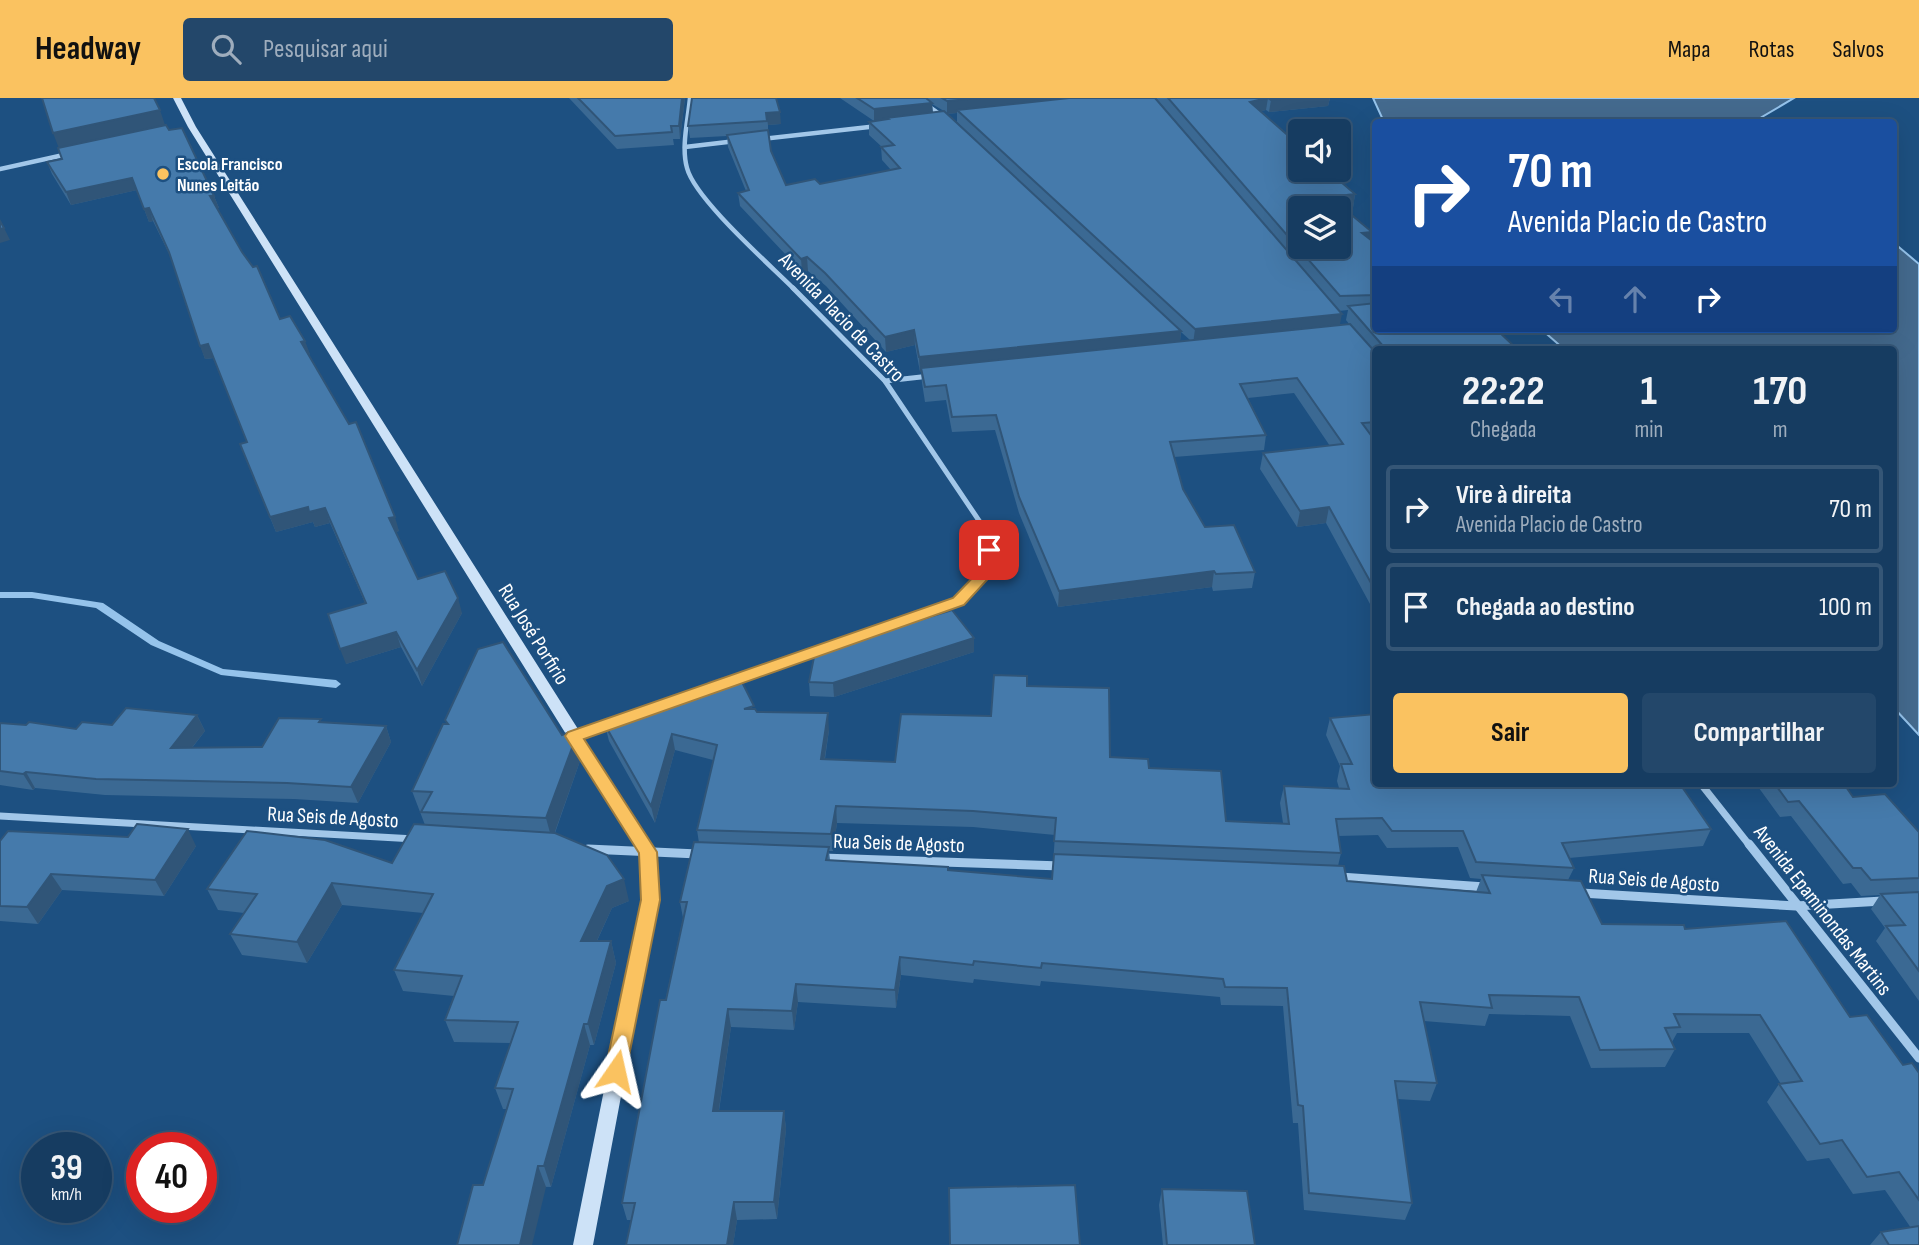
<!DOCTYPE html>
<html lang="pt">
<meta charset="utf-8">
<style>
:root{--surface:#163c61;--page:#23476a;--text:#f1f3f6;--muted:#9eadbd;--line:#355676;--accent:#fac260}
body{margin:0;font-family:"Sofia Sans Condensed",sans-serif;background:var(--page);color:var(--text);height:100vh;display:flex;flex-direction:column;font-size:26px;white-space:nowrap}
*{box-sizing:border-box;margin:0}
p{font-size:23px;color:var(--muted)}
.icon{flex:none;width:38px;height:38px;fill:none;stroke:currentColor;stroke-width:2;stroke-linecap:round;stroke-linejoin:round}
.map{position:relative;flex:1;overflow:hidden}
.details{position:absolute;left:1372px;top:248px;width:525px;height:441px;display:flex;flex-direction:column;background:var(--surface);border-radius:7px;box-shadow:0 7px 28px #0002,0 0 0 2px var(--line)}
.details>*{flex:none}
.banner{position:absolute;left:1372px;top:21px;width:525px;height:214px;border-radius:7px;box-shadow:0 7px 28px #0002,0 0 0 2px var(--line);background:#1a4fa0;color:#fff;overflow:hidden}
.controls{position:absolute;left:1288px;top:21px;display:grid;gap:14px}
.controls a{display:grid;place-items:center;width:63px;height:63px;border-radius:7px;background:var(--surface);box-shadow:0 7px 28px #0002,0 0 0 2px var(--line);font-size:35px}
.speed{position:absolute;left:21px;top:1034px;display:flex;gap:14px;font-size:35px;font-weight:700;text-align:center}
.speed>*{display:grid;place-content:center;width:91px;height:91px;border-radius:50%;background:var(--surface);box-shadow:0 7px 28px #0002,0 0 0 2px var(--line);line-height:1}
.speed small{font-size:18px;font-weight:400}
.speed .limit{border:10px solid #d22;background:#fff;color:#111}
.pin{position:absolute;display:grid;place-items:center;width:60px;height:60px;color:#fff;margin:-30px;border-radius:14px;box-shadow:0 4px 10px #0006}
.me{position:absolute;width:77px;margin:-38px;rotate:11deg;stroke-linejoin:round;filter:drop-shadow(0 0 5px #0008)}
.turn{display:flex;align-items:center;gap:24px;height:147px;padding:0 21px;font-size:32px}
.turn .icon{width:91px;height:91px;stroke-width:2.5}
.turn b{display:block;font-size:49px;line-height:60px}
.lanes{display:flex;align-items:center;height:66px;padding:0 21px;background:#0003;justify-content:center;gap:35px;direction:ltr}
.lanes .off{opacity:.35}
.eta{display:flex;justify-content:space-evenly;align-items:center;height:119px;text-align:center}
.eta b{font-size:42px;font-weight:700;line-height:49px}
.cta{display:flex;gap:14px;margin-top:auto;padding:14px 21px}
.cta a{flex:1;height:80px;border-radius:7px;background:var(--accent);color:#111;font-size:28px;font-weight:700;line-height:80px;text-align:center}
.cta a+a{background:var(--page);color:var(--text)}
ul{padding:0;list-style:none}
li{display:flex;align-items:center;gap:21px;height:88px;margin:0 14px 10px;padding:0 7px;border:4px solid var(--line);border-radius:7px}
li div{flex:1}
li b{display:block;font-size:26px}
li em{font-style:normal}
header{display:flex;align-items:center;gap:42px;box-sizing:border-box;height:98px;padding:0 35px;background:var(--accent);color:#111}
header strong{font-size:33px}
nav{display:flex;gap:38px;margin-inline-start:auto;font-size:24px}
.search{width:490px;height:63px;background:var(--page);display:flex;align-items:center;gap:18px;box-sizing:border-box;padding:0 24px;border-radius:7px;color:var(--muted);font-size:26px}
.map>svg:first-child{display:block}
</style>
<header>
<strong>Headway</strong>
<div class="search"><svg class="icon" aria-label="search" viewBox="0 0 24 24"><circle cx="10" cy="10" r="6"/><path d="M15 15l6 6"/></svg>Pesquisar aqui</div>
<nav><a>Mapa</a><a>Rotas</a><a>Salvos</a></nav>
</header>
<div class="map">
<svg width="1919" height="1147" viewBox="0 0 1919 1147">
<rect width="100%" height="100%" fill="#1d5081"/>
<g fill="#446a8e" stroke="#95c3eb" stroke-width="2">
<path d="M1373,0H1794L1762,19L1767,24H1384Z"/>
<path d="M1894,145L1919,166V637L1894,610V252H1565L1541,231H1894Z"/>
</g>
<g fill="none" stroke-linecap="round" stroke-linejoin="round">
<path fill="#95c3eb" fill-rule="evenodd" d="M0,494H32L103,505L159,543L223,571L336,582L341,586L336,590L221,577L151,547L96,510L32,500H0Z"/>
<g stroke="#a2c7e9" stroke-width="4.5">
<path d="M690,0C688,22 681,49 687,70C695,101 769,166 794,191"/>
<path d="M917,0L945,20"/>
<path d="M761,41L878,28"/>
<path d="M685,49L736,43"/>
<path d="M0,71L68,56"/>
</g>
<g stroke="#a2c7e9" stroke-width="5">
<path d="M793,190L885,283L988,436"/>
<path d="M885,283L930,278"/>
</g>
<g stroke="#a2c7e9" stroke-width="7">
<path d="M733,583L959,504L990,471L988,434"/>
<path d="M630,618L718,588"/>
<path d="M574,638L612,625"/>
<path d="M1701,686L1750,748"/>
<path d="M0,718L415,741"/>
</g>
<g stroke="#a2c7e9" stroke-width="9">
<path d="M1749,746L1919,960"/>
<path d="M588,751L698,756"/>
<path d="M822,760L1062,768"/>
<path d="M1340,779L1485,789"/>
<path d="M1581,795L1796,808L1883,803"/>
</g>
<path fill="#cde2f7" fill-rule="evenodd" d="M173,0H181L196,29L656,754L658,802L593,1147H573L642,802L640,755L188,29Z"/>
</g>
<g fill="#3b6993" fill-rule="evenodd">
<path d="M569,0H685L680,41H673L674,47L617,51Z"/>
<path d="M692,0L781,26L768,27V32L771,53L786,87L820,86L891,72L882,62L881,49H882L869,37V24L874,23L840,0H1155L1241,100L1156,0H1330L1328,8L1269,14L1266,12L1261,13L1355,96L1353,110L1344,111L1372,134L1370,142L1376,146V231L1518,252H1376V339H1372L1376,344V517L1326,425L1297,429L1260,371L1263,355L1330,348L1294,295L1248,300L1266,337L1264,352L1174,359L1183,391L1205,429L1255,474L1252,490L1213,493L1212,489L1058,509L1019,415L995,332L952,334L946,302L925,304L922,285L921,274H920L915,247L886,254L826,188L808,173L802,174L740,108L738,95L746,93L728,49L727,38L690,40L688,28ZM932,6L944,13L933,15ZM957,15V24L1035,98L947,16ZM1348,212L1346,222L1349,226L1340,227L1339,213ZM1181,234L1190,242L1180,243Z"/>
<path d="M165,27L214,98L219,110H217L280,221L310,256L308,257L399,433L395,434L418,481L462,515L422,588L401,549L346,566L365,505L330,425L315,429L313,424L276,434L240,346L247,344L214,260L205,261L172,162L153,123L149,124L137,92L71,107L52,76L47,64L62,61Z"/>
<path d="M974,540V554L834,599L810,598L809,584Z"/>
<path d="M709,584L754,611L757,614L829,632L825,661L895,664L991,618L1027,588L1110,659L1149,670L1226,723L1283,725L1280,705L1284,688L1339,690L1337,683L1340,668L1326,637L1330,620L1376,686H1682L1681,688L1711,731L1703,748L1569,760L1574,770L1568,782L1602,826L1685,831L1850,919L1903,967L1919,975V1147H1870L1881,1134L1911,1130L1885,1092L1853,1096L1829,1060L1807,1063L1767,1004L1779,986H1781L1749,935H1677L1672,944L1675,951L1665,969L1591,970L1570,918L1489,916L1485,928L1424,923L1437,985L1430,1003L1397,1001L1412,1105L1405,1122L1304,1112L1298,1025H1293L1283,908L1221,907L1220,899L1041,883L1040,888L974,881L973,885L901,877L896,910L798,904L794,932L731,929L719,1013H784L786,1031L777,1121L737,1122L733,1147H626L631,1122H627L622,1105L683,820L680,804L699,745L697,732L713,662L675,652L655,725L609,643L605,627L710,592ZM837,725L973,729L1055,737L1052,781L830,762L829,753H833ZM1378,737L1387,750L1458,749L1470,780L1481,781L1476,794L1347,783L1338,768L1341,755L1338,738Z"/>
<path d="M197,617L205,633L192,650L262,649L323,625L386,628L391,644L358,705L294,701L105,697L35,690L33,692L0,687V625L76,631Z"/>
<path d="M445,622L562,637L580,663L555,735L629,803L612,810L597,843H611L616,865L594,947H590L551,1089L483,1087L507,1011H503L495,990L511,945L454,944L445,922L454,898L403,893L394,872L423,815L342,807L307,865L242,857L230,836L244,815L218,812L207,791L392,765L425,727L412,693L447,626Z"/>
<path d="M1756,686H1844L1853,699L1919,734V903L1876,843L1885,830L1871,811L1880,797L1861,798L1851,785L1843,786L1791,718L1780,719Z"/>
<path d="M0,743L196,748L164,798L62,792L38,826L0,823Z"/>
<path d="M1162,1091L1255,1147H1163L1159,1107Z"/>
</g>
<g fill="#305578">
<path d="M682,0H685L680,41L679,28Z"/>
<path d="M980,0H1094L957,12V15L947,16V3Z"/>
<path d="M1268,0L1266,12L1248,16L1250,4Z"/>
<path d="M1290,0H1330L1328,8L1269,14L1271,2Z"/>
<path d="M932,5L933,17L886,20V22L874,24V11Z"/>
<path d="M160,12L166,30L60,53L53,35Z"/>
<path d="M780,14L781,26L768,27L766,15Z"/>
<path d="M132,80L137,92L71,107L66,94Z"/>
<path d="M1355,96L1353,110L1339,111L1330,99Z"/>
<path d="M210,98H214L219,110L215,111Z"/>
<path d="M149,110L153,123L149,124L144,111Z"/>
<path d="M4,130L10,142L0,145V131Z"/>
<path d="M1372,134L1369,148L1362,135Z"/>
<path d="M807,159L808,173L802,174L801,161Z"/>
<path d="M1342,216L1339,231L1193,246L1195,231Z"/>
<path d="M914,232L915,247L886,254L885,239Z"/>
<path d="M1181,233L1180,247L921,270V274H920L919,259Z"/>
<path d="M305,243L310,256L305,258L301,244Z"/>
<path d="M208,246L214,260L205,261L200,248Z"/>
<path d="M308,409L325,410L330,425L315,429L313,424L276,434L270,419Z"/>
<path d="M1329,409L1326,425L1297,429L1300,413Z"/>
<path d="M395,419L399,433L393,435L389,420Z"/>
<path d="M1214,473L1212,489L1058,509L1059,493Z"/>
<path d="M458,500L462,515L422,588L417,572Z"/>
<path d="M396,534L401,549L346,566L340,551Z"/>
<path d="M974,540V554L834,599L833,585Z"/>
<path d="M828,615L829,632L822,677L821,661Z"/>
<path d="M197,617L205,633L179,666L171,650Z"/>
<path d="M386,628L391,644L358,705L351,689Z"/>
<path d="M672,636L675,652L655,725L651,708Z"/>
<path d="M575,642L580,663L552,742L546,720Z"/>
<path d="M26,674L35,690L33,692L23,676Z"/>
<path d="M836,708L837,725L833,753L831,736Z"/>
<path d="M188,731L196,748L164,798L155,782Z"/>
<path d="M51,776L62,792L38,826L27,809Z"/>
<path d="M624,781L629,803L612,810L587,864L581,843L607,788Z"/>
<path d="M332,785L342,807L307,865L297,844Z"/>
<path d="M611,843L616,865L594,947L588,926Z"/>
<path d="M900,859L901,877L896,910L895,892Z"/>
<path d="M796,886L798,904L794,932L792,913Z"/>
<path d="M728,911L731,929L716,1031L713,1013Z"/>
<path d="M584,926L590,947L551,1089L544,1068Z"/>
<path d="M784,1013L786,1031L777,1121L774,1104Z"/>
<path d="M538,1068L546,1089L532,1147H520Z"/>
<path d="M734,1104L737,1122L733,1147H727Z"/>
</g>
<g fill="#457aab" stroke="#305578" stroke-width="2" fill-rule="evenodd">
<path d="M42,0H154L160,12L53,35Z"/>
<path d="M578,0H682L679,28H671L672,34L615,38Z"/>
<path d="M692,0H776L780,14L766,15L767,23L688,28Z"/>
<path d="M857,0H926L932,5L874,11Z"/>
<path d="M942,0H980L947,3Z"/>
<path d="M1069,0H1155L1342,216L1195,231L957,12Z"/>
<path d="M1168,0H1267L1250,4L1300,48V72H1327L1355,96L1330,99L1372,134L1362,135L1376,146V197L1340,198ZM1300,110H1339V149H1300Z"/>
<path d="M1268,0H1290L1271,2Z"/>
<path d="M944,13L1181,233L919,259L914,232L885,239L825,175L807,159L801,161L738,95L749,92L727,37L768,32L771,53L786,87L815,81L820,86L900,70L881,49L894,47L869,24L888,21L886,20Z"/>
<path d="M166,27L169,32L182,30L214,98H210L242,154L253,169L257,168L280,221L290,218L305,243L301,244L349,326L356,324L395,419L389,420L418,481L445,473L458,500L417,572L396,534L340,551L328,516L366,505L325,410L309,414L308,409L270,419L240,346L247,344L208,246L200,248L169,154L149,110L144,111L132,80L66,94L47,64L62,61L58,50Z"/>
<path d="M0,123L4,130L0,131Z"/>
<path d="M1376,205V231H1496L1518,252H1383V248L1348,208Z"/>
<path d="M1350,226L1376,255V324L1362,325L1376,344V494L1329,409L1300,413L1263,355L1343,346L1297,280L1240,286L1266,337L1170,344L1183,391L1205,429L1234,427L1255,474L1216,476L1214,473L1059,493L1019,399L996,317L952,319L946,287L925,289L921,270Z"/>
<path d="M952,512L974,540L833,585L809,584L815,554Z"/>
<path d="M503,544L562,637L570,634L575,642L546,720L421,714L432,694L412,693L443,626H448L445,622L478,551Z"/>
<path d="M738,576L754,608L744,611H755L757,614L828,615L821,661L895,664L901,616L991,618L994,577L1027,578V588L1109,590L1110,659L1148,661L1149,670L1221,673L1226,723L1289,726L1284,688L1349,691L1341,666H1352L1330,620L1376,616V686H1680L1711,731L1562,745L1574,770L1476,764L1463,733H1392L1382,720L1336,721L1341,755L1054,743L1056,720L973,713L836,708L831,736L697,732L717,647L672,636L651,708L605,627L712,591L709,584Z"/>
<path d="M126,610L197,617L171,650L262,649L279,620L321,621L319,624L386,628L351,689L287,685L96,681L26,674L23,676L0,673V625L26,627L29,624L76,631L82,624L112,627Z"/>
<path d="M1775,686H1844L1853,699L1885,696L1919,734V780L1871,782L1861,770H1853L1799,703L1788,704Z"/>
<path d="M137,726L188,731L155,782L51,776L27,809L0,808V743L8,733L128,739Z"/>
<path d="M414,726L555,735L607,757L624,781L607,788L581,843H611L588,926H584L544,1068H538L520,1147H457L473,1087H483L513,991L495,990L518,924L445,922L462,878L394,872L433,796L332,785L297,844L230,836L257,796L207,791L247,733L325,742L392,765Z"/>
<path d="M694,744L829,749L826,762L948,769V772L1052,781L1054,756L1344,768L1347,783L1490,795L1482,777L1581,783L1602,826L1684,827L1685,831L1786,823L1850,919L1867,917L1903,967L1912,965L1919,975V1102L1899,1074L1867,1079L1842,1042L1820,1046L1779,986L1802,983L1760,917L1674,916L1680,929L1665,930L1675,951L1600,952L1579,899L1489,897L1492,910L1420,904L1437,985L1395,983L1412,1105L1309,1095L1303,1008L1298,1007L1287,890L1225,889L1223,881L1042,865L1041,870L974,863L973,867L900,859L895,892L796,886L792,913L728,911L713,1013H784L774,1104H734L727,1147H626L635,1105H622L660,902H666L687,804H680Z"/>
<path d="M1919,794V873L1886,828L1905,827L1881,796Z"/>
<path d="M1075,1087L1080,1147H950L949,1090Z"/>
<path d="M1162,1091L1247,1093L1255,1147H1167Z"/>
<path d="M1919,1128V1147H1889L1881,1134Z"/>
</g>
<path fill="#fac260" stroke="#a27e3e" stroke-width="2" d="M989,447L996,452L997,471L964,507L584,641L657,754L660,802L626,973L623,979L616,982L608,979L605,973L641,802L639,755L565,638L568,634L953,500L982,470V452Z"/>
<circle fill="#fac260" stroke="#1d5081" stroke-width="2.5" cx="163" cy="76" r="7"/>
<g text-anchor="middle" stroke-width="5" stroke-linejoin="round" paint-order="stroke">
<g font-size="18" font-weight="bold" fill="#fff" stroke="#1d5081" text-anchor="start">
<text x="177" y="72">Escola Francisco<tspan x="177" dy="21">Nunes Leitão</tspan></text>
</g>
<g font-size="21" fill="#fff" stroke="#1d5081">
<text transform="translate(842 219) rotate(46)" y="7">Avenida Placio de Castro</text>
<text transform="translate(534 536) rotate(58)" y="7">Rua José Porfirio</text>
<text transform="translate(333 719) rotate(3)" y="7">Rua Seis de Agosto</text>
<text transform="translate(899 745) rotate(2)" y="7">Rua Seis de Agosto</text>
<text transform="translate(1654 782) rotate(4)" y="7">Rua Seis de Agosto</text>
<text transform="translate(1823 812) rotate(52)" y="7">Avenida Epaminondas Martins</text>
</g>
</g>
</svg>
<div class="controls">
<a><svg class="icon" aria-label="sound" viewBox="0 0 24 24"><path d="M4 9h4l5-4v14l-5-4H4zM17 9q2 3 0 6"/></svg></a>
<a><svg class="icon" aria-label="layers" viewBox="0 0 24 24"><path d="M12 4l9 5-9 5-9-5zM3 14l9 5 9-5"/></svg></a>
</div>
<div class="speed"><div>39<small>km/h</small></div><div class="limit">40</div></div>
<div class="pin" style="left:989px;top:452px;background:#d93025"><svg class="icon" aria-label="arrive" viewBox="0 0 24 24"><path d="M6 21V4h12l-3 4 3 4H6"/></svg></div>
<svg class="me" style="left:616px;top:973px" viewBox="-20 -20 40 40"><path d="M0-17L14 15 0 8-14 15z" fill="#fac260" stroke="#fff" stroke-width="4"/></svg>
<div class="banner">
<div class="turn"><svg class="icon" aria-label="right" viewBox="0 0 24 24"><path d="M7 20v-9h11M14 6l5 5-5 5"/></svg><div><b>70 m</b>Avenida Placio de Castro</div></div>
<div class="lanes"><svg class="icon off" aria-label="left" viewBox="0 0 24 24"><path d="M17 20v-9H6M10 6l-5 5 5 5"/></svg><svg class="icon off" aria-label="ahead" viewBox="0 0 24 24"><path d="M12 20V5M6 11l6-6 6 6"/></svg><svg class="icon" aria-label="right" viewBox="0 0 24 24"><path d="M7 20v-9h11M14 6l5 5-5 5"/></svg></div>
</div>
<section class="details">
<div class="eta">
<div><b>22:22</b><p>Chegada</p></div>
<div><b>1</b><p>min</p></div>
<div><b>170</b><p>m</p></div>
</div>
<ul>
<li><svg class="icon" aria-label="right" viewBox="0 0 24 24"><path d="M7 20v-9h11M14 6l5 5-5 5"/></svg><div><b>Vire à direita</b><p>Avenida Placio de Castro</p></div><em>70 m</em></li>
<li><svg class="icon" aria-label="arrive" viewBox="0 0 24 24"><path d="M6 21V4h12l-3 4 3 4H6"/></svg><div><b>Chegada ao destino</b></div><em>100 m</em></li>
</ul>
<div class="cta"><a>Sair</a><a>Compartilhar</a></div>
</section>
</div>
